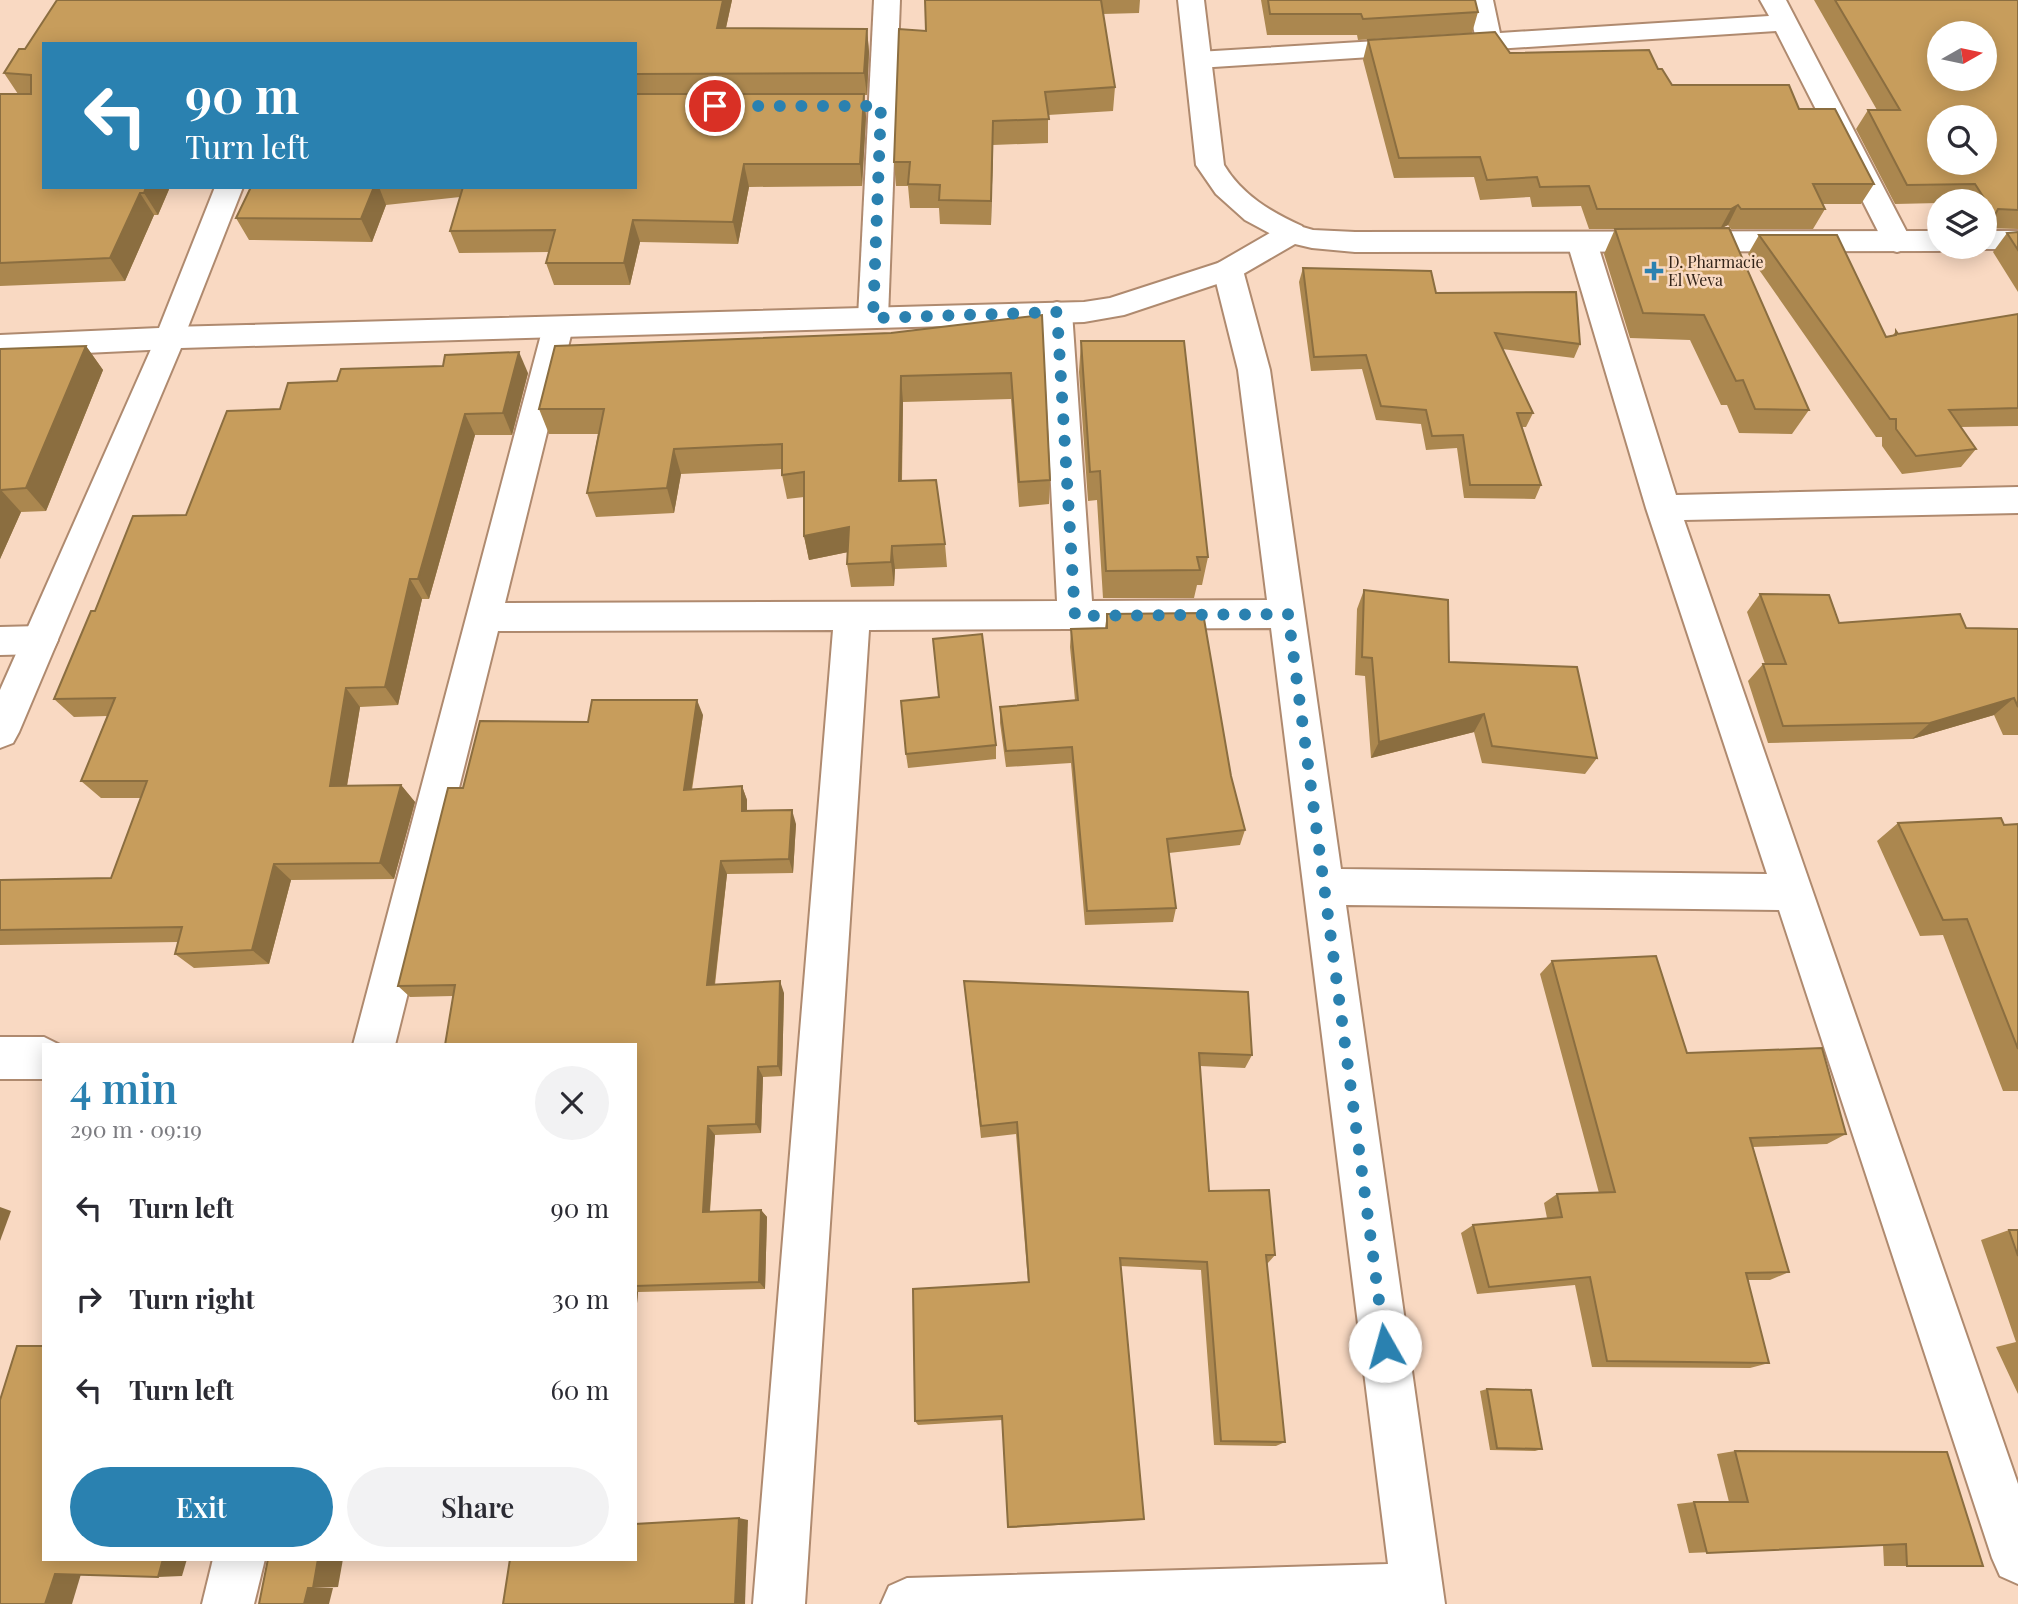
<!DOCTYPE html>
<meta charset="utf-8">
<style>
:root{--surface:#fff;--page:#f2f2f3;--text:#2b2b33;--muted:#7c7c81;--accent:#2a81b0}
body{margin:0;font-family:"Playfair Display",serif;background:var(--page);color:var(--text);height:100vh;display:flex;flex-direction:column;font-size:26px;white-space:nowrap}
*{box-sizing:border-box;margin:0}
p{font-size:23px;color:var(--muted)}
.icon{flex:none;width:38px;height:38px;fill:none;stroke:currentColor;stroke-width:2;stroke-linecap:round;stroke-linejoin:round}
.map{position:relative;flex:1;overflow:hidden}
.details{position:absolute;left:42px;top:1043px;width:595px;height:518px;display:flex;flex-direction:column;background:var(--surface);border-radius:0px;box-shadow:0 4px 18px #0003}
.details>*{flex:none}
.top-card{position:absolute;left:42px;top:42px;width:595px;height:147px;border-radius:0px;box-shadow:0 4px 18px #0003;background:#2a81b0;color:#fff;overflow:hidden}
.needle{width:46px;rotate:81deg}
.tools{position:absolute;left:1927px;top:21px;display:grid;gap:14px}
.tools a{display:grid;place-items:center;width:70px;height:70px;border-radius:50%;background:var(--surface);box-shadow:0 4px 18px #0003;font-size:35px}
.pin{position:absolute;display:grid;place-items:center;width:60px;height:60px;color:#fff;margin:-30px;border:4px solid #fff;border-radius:50%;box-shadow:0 2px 7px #0007}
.me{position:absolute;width:77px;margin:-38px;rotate:353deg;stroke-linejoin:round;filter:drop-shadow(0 0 5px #0008)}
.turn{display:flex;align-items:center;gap:24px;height:147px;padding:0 28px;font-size:32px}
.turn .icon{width:91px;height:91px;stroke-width:2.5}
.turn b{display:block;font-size:49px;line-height:60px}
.round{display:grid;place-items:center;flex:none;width:74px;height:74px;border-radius:37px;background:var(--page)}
.overview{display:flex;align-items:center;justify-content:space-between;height:119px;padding:0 28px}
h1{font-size:42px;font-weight:600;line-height:52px;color:var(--accent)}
.cta{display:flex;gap:14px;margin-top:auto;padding:14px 28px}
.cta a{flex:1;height:80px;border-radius:42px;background:var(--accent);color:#fff;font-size:28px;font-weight:600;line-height:80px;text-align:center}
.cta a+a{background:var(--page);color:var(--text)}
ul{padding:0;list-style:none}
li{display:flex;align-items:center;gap:21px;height:91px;padding:0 28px}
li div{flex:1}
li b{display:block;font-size:26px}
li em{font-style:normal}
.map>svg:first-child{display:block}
</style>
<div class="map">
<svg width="2018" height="1604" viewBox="0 0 2018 1604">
<rect width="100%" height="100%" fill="#f9d9c2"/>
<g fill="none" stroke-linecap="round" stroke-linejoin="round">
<defs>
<g id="minor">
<path d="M874,0H900L888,318L884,325L873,328L862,325L858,318Z"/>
<path d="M1467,0H1493L1500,33L1769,16L1760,0H1786L1912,242L1907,249L1897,252L1887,249L1776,31L1198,68L1189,66L1185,60L1189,54L1198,52L1475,35Z"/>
<path d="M215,187H243L181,345L170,349L0,357V335L159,328Z"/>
<path d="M1582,232L1592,235L1597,242L1676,495L2018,487V513L1684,520L2018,1484V1584L2000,1576L1992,1558L1779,910L1346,905L1445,1604H881L889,1586L907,1578L1388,1564L1271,628L869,630L805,1604H753L833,630L498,631L395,1045H353L543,327L547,320L558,317L569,320L573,327L505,603L1057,601L1042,312L1046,305L1057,302L1068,305L1072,312L1092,601L1267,600L1238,370L1213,270L1218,263L1228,260L1238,263L1243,270L1270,370L1341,869L1767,874L1646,508L1567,242L1572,235Z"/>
<path d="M40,626L53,630L58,640L53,650L40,654L0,655V627Z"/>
<path d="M0,1037H44L60,1045H44V1079H0Z"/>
<path d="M213,1559H265L254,1604H202Z"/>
</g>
<path id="tertiary" d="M1178,0H1204L1224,165C1242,195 1271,212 1302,226L1306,233L1302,240L1292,242L1282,240L1245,220L1216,194L1196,165Z"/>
<g id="secondary">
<path d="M1292,224L1313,230L1355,232L1939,231V247H1950L1939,251L1355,252L1312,248L1295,244L1238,277L1124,315L1084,322L181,348L19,732L13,743L0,748V690L159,331L170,327L1084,302L1110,298L1218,263L1282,226Z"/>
<path d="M1984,231H2018V249H1984L1974,247H1984Z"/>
</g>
</defs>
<use href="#minor" stroke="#af8a6f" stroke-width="4"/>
<use href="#tertiary" stroke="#af8a6f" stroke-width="4"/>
<use href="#secondary" stroke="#af8a6f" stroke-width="4"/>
<use href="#minor" fill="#fff" fill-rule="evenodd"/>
<use href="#tertiary" fill="#fff" fill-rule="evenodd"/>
<use href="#secondary" fill="#fff" fill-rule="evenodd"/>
</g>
<g fill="#ab874f">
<path d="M57,0H732L726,28L867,29L869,52L867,95H864L866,117L862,186L749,187L738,244L640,242L630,285H554L546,263L549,252L459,253L450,231L460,197L386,205L372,242L249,240L236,218L251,187H635V44H44V187H170L158,215H154L125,281L0,286V94H18L4,73L19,49H25Z"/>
<path d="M925,0H1140L1139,13L1103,14L1115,87L1113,111L1048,115V143L993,145L991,225L940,224L939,208H910L908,186H896L894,162L926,31Z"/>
<path d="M1261,0H1475L1478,12L1472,33L1358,40L1357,35H1267Z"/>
<path d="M1814,0H2018V229L1985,228L1984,230V201H1939V203L1895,204L1856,129L1868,110H1877Z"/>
<path d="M1368,40L1510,53L1658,69L1672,85L1799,109L1874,184L1861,204H1823L1825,209L1813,229H1731L1728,225L1721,228L1809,410L1792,434L1739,433L1727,405H1721L1690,340L1630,338L1604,254L1615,229H1589L1581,206L1532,207L1530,197L1480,200L1474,177L1394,178L1363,60Z"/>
<path d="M2018,232V292L1993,252L2007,233Z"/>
<path d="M1759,235L1886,337L1893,335L1896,331L1898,334L2018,314V426L1961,427L1976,449L1961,467L1902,474L1882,446V437H1876L1748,254Z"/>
<path d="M1303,268L1436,293L1580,344L1574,358L1502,349L1533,413L1526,427H1522L1541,485L1535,499L1464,498L1457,448L1426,450L1421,424L1376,420L1362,369L1311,371L1299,282Z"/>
<path d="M1042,315L1050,480L1049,504L1019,507L1011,399L903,402L902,481L945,544L947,567L895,569L894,586L851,587L847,564L848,552L809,560L804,536V497L787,499L782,475V469L681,474L674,513L596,517L587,493L598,434H549L539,409L891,333Z"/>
<path d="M1081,341L1208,557L1202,585H1197L1194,598H1103L1097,500L1088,501L1079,372Z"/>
<path d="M86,346L103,370L46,511L21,512L0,559V349Z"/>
<path d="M528,373L512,435H475L429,599H422L398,705L360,707L347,786L401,785L415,802L394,879L291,880L269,964L194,968L175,954L178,942L0,945V930L111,878L141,798H101L81,781L107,716L74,717L54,699L95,611L186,515L280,409Z"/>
<path d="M1364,590L1449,662L1597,758L1585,774L1482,763L1474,732L1371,758L1365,676L1355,675L1357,609Z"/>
<path d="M1760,594L1839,623L1966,628L2018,629V735H2003L1994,715L1912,739L1768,743L1748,681L1763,664H1765L1747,612Z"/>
<path d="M1107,614L1231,776L1245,830L1240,845L1169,853L1176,908L1173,922L1085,925L1071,763L1006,767L1000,723V707L1075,700L1070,647L1071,629L1105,628Z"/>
<path d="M939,697L996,745V759L908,768L906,754Z"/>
<path d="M703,715L692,790L742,786L747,800V811L796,824L793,873L727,874L715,985L784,993L782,1076L763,1077L761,1133L715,1135L710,1212L761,1210L767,1217L765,1289L638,1292L635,1326V1045L453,996L410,997L398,986L463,788L588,722Z"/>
<path d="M1898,823L2018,824V1091H2003L1943,935L1920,936L1877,841Z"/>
<path d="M1552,961L1687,1053L1846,1134L1827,1144L1753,1147L1789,1272L1770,1280H1748L1769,1363L1750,1368L1592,1367L1575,1285L1477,1294L1461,1233L1473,1225L1547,1218L1544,1203L1557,1194L1599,1193L1540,974Z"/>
<path d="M964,981L1252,1055L1245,1068L1200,1066L1209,1191L1275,1255L1267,1264L1285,1442L1276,1446L1214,1445L1201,1270L1120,1266L1144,1519L1140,1520L1008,1528L1002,1420L918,1425L915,1421L1028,1282L1016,1134L981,1138Z"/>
<path d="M2009,1230H2018V1394L1996,1347L2016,1342L1981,1240Z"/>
<path d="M1487,1389L1542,1449L1535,1451L1490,1450L1480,1391Z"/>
<path d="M1735,1451L1983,1566H1884L1883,1545L1689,1553L1677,1504L1694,1502H1729L1717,1454Z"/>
</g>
<g fill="#8b6e40">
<path d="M723,0H732L721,50L717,28Z"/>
<path d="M867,29L869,52L867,95L864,73Z"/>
<path d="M864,94L866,117L862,186L860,164Z"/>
<path d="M993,121V145L991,225V201Z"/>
<path d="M744,164L749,187L738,244L733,222Z"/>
<path d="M146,187H170L158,215L144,193Z"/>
<path d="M374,187H379L386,205L372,242L361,219Z"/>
<path d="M140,193L154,215L125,281L110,258Z"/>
<path d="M1738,205L1728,225L1720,229L1731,209Z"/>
<path d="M633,220L640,242L630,285L624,263Z"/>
<path d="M86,346L103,370L46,511L26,488Z"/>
<path d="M519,352L528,373L512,435L503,413Z"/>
<path d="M901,376L903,402L901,506L899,481Z"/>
<path d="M465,414L475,435L429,599L418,579Z"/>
<path d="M674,449L681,474L674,513L667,488Z"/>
<path d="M1,490L21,512L0,559V491Z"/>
<path d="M849,527L853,551L809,560L804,536Z"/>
<path d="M892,546L895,569L894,586L891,562Z"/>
<path d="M410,579L422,599L398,705L385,687Z"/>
<path d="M346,688L360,707L344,803L330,786Z"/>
<path d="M2014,698L1994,715L1912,739L1930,723Z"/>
<path d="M697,700L703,715L689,804L684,790Z"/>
<path d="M1484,714L1474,732L1371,758L1379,742Z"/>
<path d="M401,785L415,802L394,879L380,863Z"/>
<path d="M742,786L747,800V825L742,811Z"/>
<path d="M792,810L796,824L793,873L789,859Z"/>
<path d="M721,861L727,874L713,997L707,985Z"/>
<path d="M274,864L291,880L269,964L252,950Z"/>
<path d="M780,981L784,993L782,1076L778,1066Z"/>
<path d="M758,1067L763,1077L761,1133L756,1124Z"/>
<path d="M708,1126L715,1135L709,1220L703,1212Z"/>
<path d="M0,1207L11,1211L0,1241Z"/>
<path d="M761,1210L767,1217L765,1289L759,1282Z"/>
<path d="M635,1290L638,1292L635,1326Z"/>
<path d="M739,1518L748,1520L745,1604H735Z"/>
<path d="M163,1559H187L182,1576L158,1577Z"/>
<path d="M318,1559H343L338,1587L313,1588Z"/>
<path d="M55,1574H81L72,1604H45Z"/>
<path d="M308,1588H333L329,1604H304Z"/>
</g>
<g fill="#c79d5c" stroke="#8b6e40" stroke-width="2" fill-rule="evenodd">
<path d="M57,0H723L717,28L867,29L864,73L635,74V44H44V187H146L144,193H140L110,258L0,263V94H31V75L4,73L19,49H25Z"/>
<path d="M925,0H1101L1115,87L1045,92L1049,119L993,121L991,201L939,200L940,185L908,184L910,162H894L899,29L926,31Z"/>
<path d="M1268,0H1475L1478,12L1363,19L1361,14H1270Z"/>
<path d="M1835,0H2018V210L1998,209L1995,215L1975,184L1907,185L1868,110H1900ZM1939,33H1984V79H1939ZM1939,117H1984V163H1939Z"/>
<path d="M1495,32L1510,53L1649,50L1658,69H1662L1672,85H1789L1799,109H1835L1874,184H1813L1825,209H1741L1738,205L1731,209H1597L1589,186L1540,187L1537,177L1487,180L1480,157L1399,158L1368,40Z"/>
<path d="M635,94H864L860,164H744L733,222L633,220L624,263H546L555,230L450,231L463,187H635Z"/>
<path d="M251,187H374L361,219L236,218Z"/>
<path d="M1729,228L1809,410L1755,409L1743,380L1736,381L1704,315L1643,313L1615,229Z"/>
<path d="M2018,232V250L2007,233Z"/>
<path d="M1759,235H1837L1886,337L1896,335V331L1898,334L2018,314V408L1949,410L1976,449L1916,456L1896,429V419H1890Z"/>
<path d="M1303,268L1431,271L1436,293L1576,292L1580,344L1495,333L1533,413H1517L1541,485H1470L1463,435L1432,436L1426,410L1381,406L1366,355L1314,357Z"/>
<path d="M1042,315L1050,480L1019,482L1011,373L901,376L899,481L936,480L945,544L892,546L891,562L847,564L849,527L804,536V472L782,475V444L674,449L667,488L587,493L604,409H539L555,346L891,333Z"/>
<path d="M1081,341H1184L1208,557H1197L1200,570L1106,571L1100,471L1090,472Z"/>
<path d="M86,346L26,488L1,490L0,491V349Z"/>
<path d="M519,352L503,413L465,414L418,579H410L385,687L346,688L330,786L401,785L380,863L274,864L252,950L175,954L182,927L0,930V880L111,878L147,781H81L115,698L54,699L91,611H95L133,516L186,515L227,411L280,409L288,383L337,381L341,369L443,366L445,355Z"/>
<path d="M1364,590L1448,600L1449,662L1577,667L1597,758L1492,746L1484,714L1379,742L1372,658L1362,657Z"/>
<path d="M1760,594L1829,595L1839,623L1960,614L1966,628L2018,629V707L2014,698L1930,723L1783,726L1763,664H1786Z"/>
<path d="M1203,613L1231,776L1245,830L1167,839L1176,908L1087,911L1072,747L1006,751L1000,707L1078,700L1071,629L1107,628V614Z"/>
<path d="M982,634L996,745L906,754L901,701L939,697L933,639Z"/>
<path d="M592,700H697L684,790L742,786V811L792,810L789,859L721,861L707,985L780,981L778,1066L758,1067L756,1124L708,1126L703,1212L761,1210L759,1282L635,1286V1045H445L455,985L398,986L448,788H463L480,721L588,722Z"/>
<path d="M2001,818L2004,825L2018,824V1049L1967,919L1943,920L1898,823Z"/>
<path d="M1656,956L1687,1053L1822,1048L1846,1134L1750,1138L1789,1272L1746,1273L1769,1363L1607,1361L1590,1277L1489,1287L1473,1225L1562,1217L1557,1194L1615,1192L1552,961Z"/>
<path d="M964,981L1248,992L1252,1055L1199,1053L1209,1191L1269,1190L1275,1255H1266L1285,1442L1221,1441L1207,1262L1120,1258L1144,1519L1008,1527L1002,1416L915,1421L913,1289L1029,1282L1017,1122L981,1126Z"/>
<path d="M2009,1230H2018V1256Z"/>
<path d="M17,1346H44V1559H163L158,1577L55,1574L45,1604H0V1400Z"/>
<path d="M1487,1389L1531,1390L1542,1449L1497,1448Z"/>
<path d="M1735,1451L1947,1452L1983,1566H1907L1906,1544L1707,1553L1694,1502H1748Z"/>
<path d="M739,1518L735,1604H503L510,1559H635V1524Z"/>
<path d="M268,1559H318L313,1588H308L304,1604H259Z"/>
</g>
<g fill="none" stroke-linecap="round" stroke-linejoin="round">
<path stroke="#2a81b0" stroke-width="12" stroke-dasharray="0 21.6" d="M715,106H881L873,318L1057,312L1075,616L1288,614L1385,1346"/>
</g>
<path fill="#2a81b0" stroke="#f9d9c2" stroke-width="2.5" d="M1650.5 260.5h7v7h7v7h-7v7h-7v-7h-7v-7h7z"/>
<g text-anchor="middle" stroke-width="5" stroke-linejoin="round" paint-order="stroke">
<g font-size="16" fill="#322318" stroke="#f9d9c2" text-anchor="start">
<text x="1668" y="268">D. Pharmacie<tspan x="1668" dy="18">El Weva</tspan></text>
</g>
</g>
</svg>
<div class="tools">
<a><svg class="needle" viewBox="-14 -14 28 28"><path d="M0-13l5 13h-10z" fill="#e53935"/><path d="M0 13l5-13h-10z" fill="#7c7c81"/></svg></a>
<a><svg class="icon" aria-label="search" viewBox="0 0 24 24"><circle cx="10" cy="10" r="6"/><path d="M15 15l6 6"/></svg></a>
<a><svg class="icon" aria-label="layers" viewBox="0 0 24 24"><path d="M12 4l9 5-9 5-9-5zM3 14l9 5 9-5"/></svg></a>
</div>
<div class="pin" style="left:715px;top:106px;background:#d93025"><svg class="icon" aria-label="arrive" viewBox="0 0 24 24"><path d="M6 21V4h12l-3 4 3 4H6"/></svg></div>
<svg class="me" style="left:1385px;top:1346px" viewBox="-20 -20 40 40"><circle r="19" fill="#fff"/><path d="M0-13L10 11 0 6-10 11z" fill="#2a81b0"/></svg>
<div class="top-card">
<div class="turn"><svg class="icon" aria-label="left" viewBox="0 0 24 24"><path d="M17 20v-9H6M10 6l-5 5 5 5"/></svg><div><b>90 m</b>Turn left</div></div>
</div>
<section class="details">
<div class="overview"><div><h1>4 min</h1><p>290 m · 09:19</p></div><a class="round"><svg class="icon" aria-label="close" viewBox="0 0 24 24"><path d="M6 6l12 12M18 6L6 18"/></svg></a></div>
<ul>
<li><svg class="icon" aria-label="left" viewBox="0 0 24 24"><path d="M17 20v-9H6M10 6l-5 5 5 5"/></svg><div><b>Turn left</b></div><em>90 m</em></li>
<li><svg class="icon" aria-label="right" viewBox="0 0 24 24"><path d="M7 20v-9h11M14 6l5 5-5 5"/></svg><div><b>Turn right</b></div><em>30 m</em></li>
<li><svg class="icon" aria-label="left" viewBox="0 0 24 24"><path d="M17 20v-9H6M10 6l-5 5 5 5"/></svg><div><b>Turn left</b></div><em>60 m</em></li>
</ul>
<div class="cta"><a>Exit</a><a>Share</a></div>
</section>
</div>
